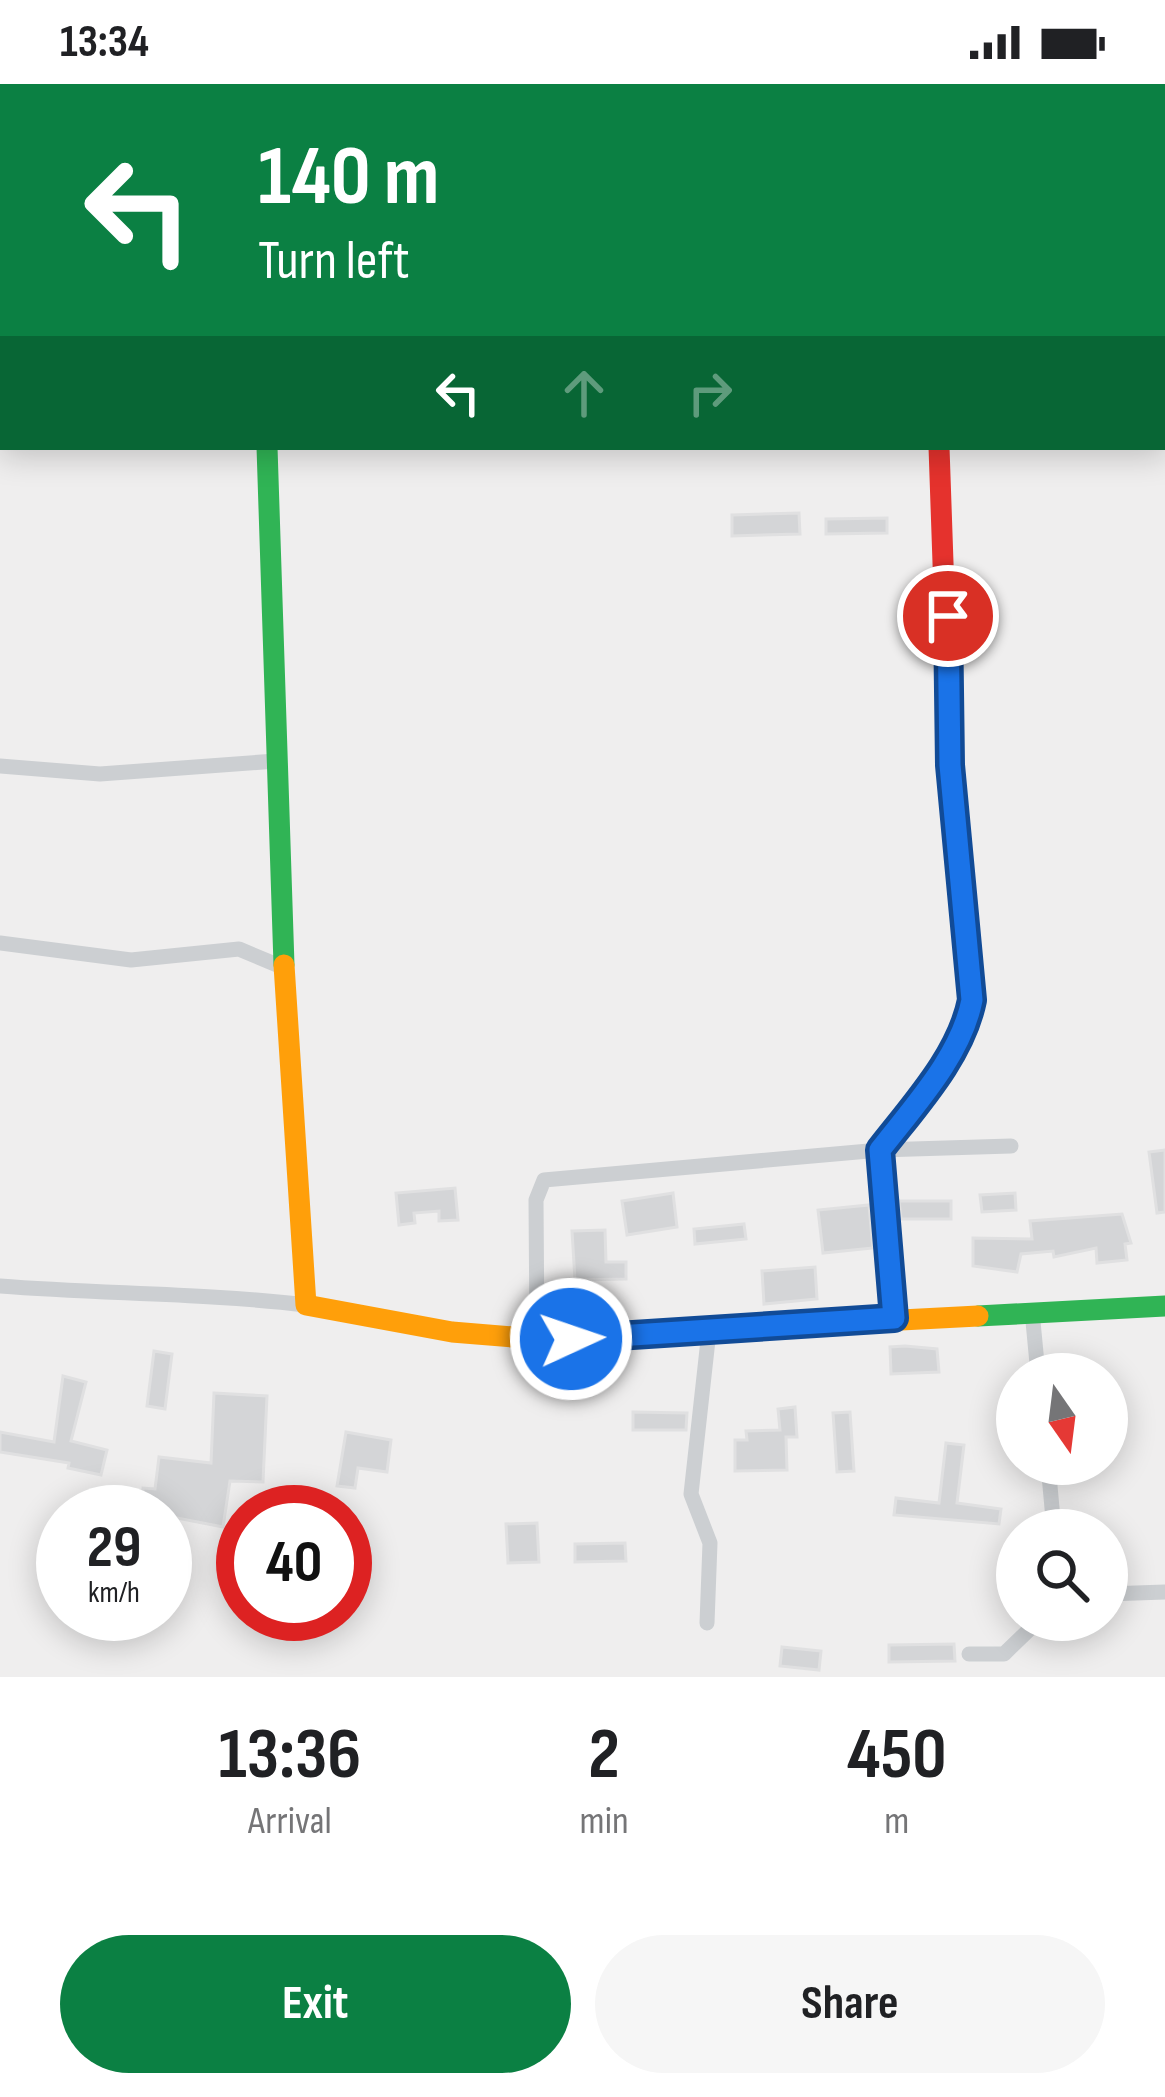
<!DOCTYPE html>
<style>
:root{--surface:#fff;--page:#f6f6f6;--text:#202124;--muted:#757577;--accent:#0b8043}
body{margin:0;font-family:"Sofia Sans Condensed",sans-serif;background:var(--page);color:var(--text);height:100vh;display:flex;flex-direction:column;font-size:45px;white-space:nowrap}
*{box-sizing:border-box;margin:0}
p{font-size:39px;color:var(--muted)}
.icon{flex:none;width:66px;height:66px;fill:none;stroke:currentColor;stroke-width:2;stroke-linecap:round;stroke-linejoin:round}
.map{position:relative;height:1593px;overflow:hidden}
.drawer{display:flex;flex-direction:column;background:var(--surface);flex:1}
.drawer>*{flex:none}
.hud{position:absolute;left:0px;top:0px;width:1167px;height:366px;box-shadow:0 6px 30px #0003;background:#0b8043;color:#fff;overflow:hidden}
.needle{width:78px;rotate:166deg}
.tools{position:absolute;left:996px;top:1269px;display:grid;gap:24px}
.tools a{display:grid;place-items:center;width:132px;height:132px;border-radius:50%;background:var(--surface);box-shadow:0 6px 30px #0003;font-size:60px}
.speed{position:absolute;left:36px;top:1401px;display:flex;gap:24px;font-size:60px;font-weight:700;text-align:center}
.speed>*{display:grid;place-content:center;width:156px;height:156px;border-radius:50%;background:var(--surface);box-shadow:0 6px 30px #0003;line-height:1}
.speed small{font-size:30px;font-weight:400}
.speed .limit{border:18px solid #d22;background:#fff;color:#111}
.pin{position:absolute;display:grid;place-items:center;width:102px;height:102px;color:#fff;margin:-51px;border:6px solid #fff;border-radius:50%;box-shadow:0 3px 12px #0007}
.me{position:absolute;width:132px;margin:-66px;rotate:87deg;stroke-linejoin:round;filter:drop-shadow(0 0 9px #0008)}
.turn{display:flex;align-items:center;gap:42px;height:252px;padding:0 60px;font-size:54px}
.turn .icon{width:156px;height:156px;stroke-width:2.5}
.turn b{display:block;font-size:84px;line-height:102px}
.lanes{display:flex;align-items:center;height:114px;padding:0 60px;background:#0003;justify-content:center;gap:60px;direction:ltr}
.lanes .off{opacity:.35}
.eta{display:flex;justify-content:space-evenly;align-items:center;height:204px;text-align:center}
.eta b{font-size:72px;font-weight:700;line-height:84px}
.primary-button{display:flex;gap:24px;margin-top:auto;padding:24px 60px}
.primary-button a{flex:1;height:138px;border-radius:72px;background:var(--accent);color:#fff;font-size:48px;font-weight:700;line-height:138px;text-align:center}
.primary-button a+a{background:var(--page);color:var(--text)}
.status{display:flex;justify-content:space-between;align-items:center;height:84px;padding:0 60px;background:var(--surface);direction:ltr}
.status svg{height:33px;fill:currentColor}
.map>svg:first-child{display:block}
</style>
<div class="status"><b>13:34</b><svg viewBox="0 0 49 12"><path d="M0 12V9h3v3zM5 12V6h3v6zM10 12V3h3v9zM15 12V0h3v12zM26 1h20v11H26zM47 4h2v5h-2z"/></svg></div>
<div class="map">
<svg width="1165" height="1593" viewBox="0 0 1165 1593">
<rect width="100%" height="100%" fill="#efeeee"/>
<g fill="#d4d5d7" stroke="#e0e0e1" stroke-width="3">
<path d="M799,429L800,450L732,452V431Z"/>
<path d="M887,434V449L826,450V435Z"/>
<path d="M1165,1066V1128L1157,1129L1149,1068Z"/>
<path d="M455,1104L458,1136L439,1137V1127L414,1129L415,1139L399,1141L396,1109Z"/>
<path d="M673,1109L677,1143L627,1151L622,1117Z"/>
<path d="M1015,1109L1016,1126L982,1128L980,1111Z"/>
<path d="M899,1117H951V1135H901Z"/>
<path d="M869,1121L873,1164L823,1169L818,1126Z"/>
<path d="M1122,1130L1131,1159L1125,1160L1127,1176L1097,1179L1096,1164L1054,1173L1053,1167L1021,1170L1017,1188L973,1182V1154L1032,1155L1030,1137Z"/>
<path d="M744,1140L746,1155L695,1160L694,1145Z"/>
<path d="M605,1146L606,1178H626V1195L575,1196L572,1147Z"/>
<path d="M815,1183L817,1215L764,1220L762,1187Z"/>
<path d="M905,1262L937,1265L939,1288L891,1290L890,1263Z"/>
<path d="M154,1267L172,1270L165,1325L147,1322Z"/>
<path d="M63,1292L86,1298L71,1357L107,1366L101,1391L68,1384L69,1379L0,1368V1348L54,1358Z"/>
<path d="M214,1309L267,1312L263,1398L230,1397L223,1443L141,1427L143,1404L155,1405L159,1373L211,1379Z"/>
<path d="M795,1323L797,1353H786L787,1386L735,1387V1356H747L746,1347L780,1346L778,1325Z"/>
<path d="M633,1328L687,1329L686,1346H633Z"/>
<path d="M850,1328L854,1387L837,1388L833,1329Z"/>
<path d="M346,1348L391,1356L387,1388L358,1384L355,1404L337,1402Z"/>
<path d="M946,1359L964,1361L957,1419L1001,1425L999,1440L894,1431L896,1414L939,1419Z"/>
<path d="M537,1439L539,1478L508,1479L506,1440Z"/>
<path d="M625,1459L626,1477L575,1478V1460Z"/>
<path d="M954,1560L955,1577L889,1578V1561Z"/>
<path d="M782,1563L821,1567L819,1586L780,1582Z"/>
</g>
<g fill="none" stroke-linecap="round" stroke-linejoin="round">
<g stroke="#cccfd2" stroke-width="15">
<path d="M268,0L269,3"/>
<path d="M0,200L3,199"/>
<path d="M1164,252H1165"/>
<path d="M0,682L100,690L276,677"/>
<path d="M0,859L131,876L239,865L282,883"/>
<path d="M0,1202C102,1210 205,1209 306,1221"/>
<path d="M1032,1227L1038,1290"/>
<path d="M537,1255L536,1116L544,1096L880,1066L1011,1062"/>
<path d="M1048,1380L1054,1446"/>
<path d="M1107,1510L1165,1508"/>
<path d="M707,1539L710,1459L691,1410L709,1247"/>
<path d="M969,1570H1004L1039,1536"/>
</g>
<g stroke="#30b455" stroke-width="21">
<path d="M267,363L284,881"/>
<path d="M978,1232L1165,1222"/>
<path d="M894,1235L880,1066C913,1025 971,968 972,912C972,872 964,829 960,789"/>
</g>
<path stroke="#ff9f0a" stroke-width="21" d="M284,881L306,1221L452,1248L537,1255L978,1232"/>
<path stroke="#e5322d" stroke-width="21" d="M939,363L950,681L960,789"/>
</g>
<g fill="none" stroke-linecap="round" stroke-linejoin="round">
<defs>
<path id="route" d="M571,1255L894,1234L880,1066C914,1022 961,972 972,916L950,681L948,532"/>
</defs>
<use href="#route" stroke="#114b97" stroke-width="30"/>
<use href="#route" stroke="#1a73e8" stroke-width="21"/>
</g>
</svg>
<div class="tools">
<a><svg class="needle" viewBox="-14 -14 28 28"><path d="M0-13l5 13h-10z" fill="#e53935"/><path d="M0 13l5-13h-10z" fill="#757577"/></svg></a>
<a><svg class="icon" aria-label="search" viewBox="0 0 24 24"><circle cx="10" cy="10" r="6"/><path d="M15 15l6 6"/></svg></a>
</div>
<div class="speed"><div>29<small>km/h</small></div><div class="limit">40</div></div>
<div class="pin" style="left:948px;top:532px;background:#d93025"><svg class="icon" aria-label="arrive" viewBox="0 0 24 24"><path d="M6 21V4h12l-3 4 3 4H6"/></svg></div>
<svg class="me" style="left:571px;top:1255px" viewBox="-20 -20 40 40"><circle r="17" fill="#1a73e8" stroke="#fff" stroke-width="3"/><path d="M0-11L8 9 0 5-8 9z" fill="#fff"/></svg>
<div class="hud">
<div class="turn"><svg class="icon" aria-label="left" viewBox="0 0 24 24"><path d="M17 20v-9H6M10 6l-5 5 5 5"/></svg><div><b>140 m</b>Turn left</div></div>
<div class="lanes"><svg class="icon" aria-label="left" viewBox="0 0 24 24"><path d="M17 20v-9H6M10 6l-5 5 5 5"/></svg><svg class="icon off" aria-label="ahead" viewBox="0 0 24 24"><path d="M12 20V5M6 11l6-6 6 6"/></svg><svg class="icon off" aria-label="right" viewBox="0 0 24 24"><path d="M7 20v-9h11M14 6l5 5-5 5"/></svg></div>
</div>
</div>
<section class="drawer">
<div class="eta">
<div><b>13:36</b><p>Arrival</p></div>
<div><b>2</b><p>min</p></div>
<div><b>450</b><p>m</p></div>
</div>
<div class="primary-button"><a>Exit</a><a>Share</a></div>
</section>
